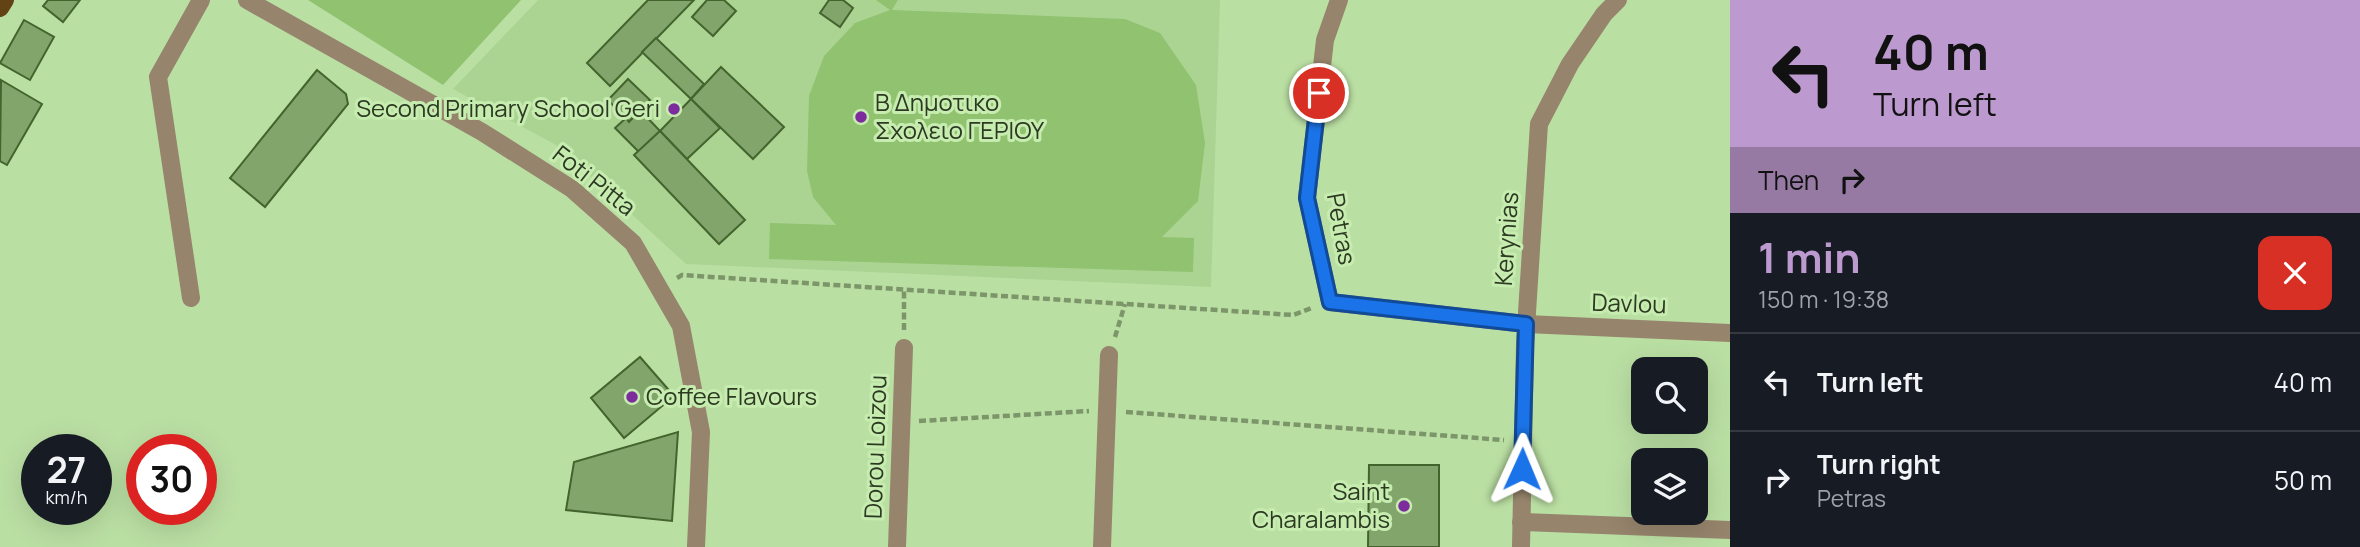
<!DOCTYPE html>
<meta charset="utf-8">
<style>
:root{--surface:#171b24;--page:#20242c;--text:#f1f3f6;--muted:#9ea1a6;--line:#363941;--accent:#bc99ce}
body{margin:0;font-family:Manrope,sans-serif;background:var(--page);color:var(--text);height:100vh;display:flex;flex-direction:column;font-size:26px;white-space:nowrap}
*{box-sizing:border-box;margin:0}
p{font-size:23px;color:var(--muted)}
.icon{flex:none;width:38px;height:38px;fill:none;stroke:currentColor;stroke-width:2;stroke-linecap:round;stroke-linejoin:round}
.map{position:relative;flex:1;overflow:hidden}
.sheet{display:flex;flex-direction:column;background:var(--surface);width:630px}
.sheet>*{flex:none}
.hud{background:#bc99ce;color:#111;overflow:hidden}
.tools{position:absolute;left:1631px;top:357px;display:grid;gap:14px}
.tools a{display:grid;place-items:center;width:77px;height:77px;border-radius:14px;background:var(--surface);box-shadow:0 7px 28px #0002;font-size:35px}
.speed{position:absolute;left:21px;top:434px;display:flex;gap:14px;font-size:35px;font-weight:700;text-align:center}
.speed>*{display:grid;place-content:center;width:91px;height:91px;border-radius:50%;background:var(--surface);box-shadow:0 7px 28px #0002;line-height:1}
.speed small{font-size:18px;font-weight:400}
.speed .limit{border:10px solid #d22;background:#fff;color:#111}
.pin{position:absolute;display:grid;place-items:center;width:60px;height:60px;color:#fff;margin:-30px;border:4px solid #fff;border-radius:50%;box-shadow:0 2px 7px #0007}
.me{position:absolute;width:77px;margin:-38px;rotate:1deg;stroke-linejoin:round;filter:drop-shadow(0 0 5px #0008)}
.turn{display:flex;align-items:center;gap:24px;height:147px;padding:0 28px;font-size:32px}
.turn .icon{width:91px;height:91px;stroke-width:2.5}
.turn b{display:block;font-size:49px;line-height:60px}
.then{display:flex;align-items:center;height:66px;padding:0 28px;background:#0003;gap:14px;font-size:26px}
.round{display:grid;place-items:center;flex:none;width:74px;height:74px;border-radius:14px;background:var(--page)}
.overview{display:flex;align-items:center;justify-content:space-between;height:119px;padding:0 28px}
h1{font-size:42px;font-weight:700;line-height:52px;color:var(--accent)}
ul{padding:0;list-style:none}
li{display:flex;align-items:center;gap:21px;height:98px;padding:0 28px;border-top:2px solid var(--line)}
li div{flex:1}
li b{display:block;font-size:26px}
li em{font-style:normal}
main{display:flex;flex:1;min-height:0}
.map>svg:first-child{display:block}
</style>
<main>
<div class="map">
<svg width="1730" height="547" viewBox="0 0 1730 547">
<rect width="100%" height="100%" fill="#badfa3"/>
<path fill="#abd493" d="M538,0H1220L1211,287L686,264L556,145L453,89Z"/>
<g fill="#90c270">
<path d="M308,0H521L443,85Z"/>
<path d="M876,0H898L892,10L1125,19L1160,33L1196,85L1205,143L1198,201L1162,237L1194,238L1193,272L769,259L770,223L836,225L813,197L807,171L809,96L824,56L855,23L890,10Z"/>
</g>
<g fill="#82a56c" stroke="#44642e" stroke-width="2">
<path d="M48,0H80L63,22L43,6Z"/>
<path d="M648,0H694L610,86L587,63Z"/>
<path d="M707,0H724L736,11L713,36L692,17Z"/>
<path d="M829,0H843L853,8L840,27L820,13Z"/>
<path d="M24,20L54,37L30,80L0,63Z"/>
<path d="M656,38L704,84L691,99L642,52Z"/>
<path d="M721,67L784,127L753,159L691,99Z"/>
<path d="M317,70L346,94L348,104L265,207L230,178Z"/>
<path d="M628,79L650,100L629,122L608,100Z"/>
<path d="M1,80L42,104L7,165L0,161Z"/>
<path d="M691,99L720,128L687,159L660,131Z"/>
<path d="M640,110L660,131L639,152L615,128L626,118L629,122Z"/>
<path d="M660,131L745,220L719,244L634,155Z"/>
<path d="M640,357L674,396L624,438L591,398Z"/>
<path d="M678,432L672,521L566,510L574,462Z"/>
<path d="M1369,465H1439V547H1368Z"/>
</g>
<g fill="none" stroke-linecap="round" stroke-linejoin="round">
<g stroke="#7c966a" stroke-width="4.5" stroke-dasharray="7 3.5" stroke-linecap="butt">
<path d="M677,278L682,275L1293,315L1312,308"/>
<path d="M904,330V290"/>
<path d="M1115,337L1125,304"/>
<path d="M1126,412L1504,440"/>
<path d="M919,421L1089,411"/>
</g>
<g stroke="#96846c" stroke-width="18">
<path d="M247,0L482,132L572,189L633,243L681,326L701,432L696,547"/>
<path d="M1339,0L1325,40L1307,198L1330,302L1526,324L1730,333"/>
<path d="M191,298L158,77L201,0"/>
<path d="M1521,522L1730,530"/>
<path d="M897,547L904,348"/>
<path d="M1102,547L1109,355"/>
<path d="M1521,547L1525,344L1539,124L1570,64L1604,14L1618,0"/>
</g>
<path stroke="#634313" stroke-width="18" d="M0,8L5,0"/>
</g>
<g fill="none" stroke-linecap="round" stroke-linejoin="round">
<defs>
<path id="route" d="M1319,93L1307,198L1330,302L1526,324L1522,469"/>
</defs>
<use href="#route" stroke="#114b97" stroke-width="18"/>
<use href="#route" stroke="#1a73e8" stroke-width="12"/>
</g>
<g fill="#7c2c9d" stroke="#c7ecb0" stroke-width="2.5">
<circle cx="674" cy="109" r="7"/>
<circle cx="861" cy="117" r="7"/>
<circle cx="632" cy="397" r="7"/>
<circle cx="1404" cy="506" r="7"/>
</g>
<g text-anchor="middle" stroke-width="6" stroke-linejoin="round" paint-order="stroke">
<g font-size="24" fill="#2c3a22" stroke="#c7ecb0" text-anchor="start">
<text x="875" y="111">Β Δημοτικο<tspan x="875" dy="28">Σχολειο ΓΕΡΙΟΥ</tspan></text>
<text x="660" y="117" text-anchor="end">Second Primary School Geri</text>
<text x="646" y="405">Coffee Flavours</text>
<text x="1390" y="500" text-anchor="end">Saint<tspan x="1390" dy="28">Charalambis</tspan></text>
</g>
<g font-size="24" fill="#2c3a22" stroke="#c7ecb0">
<text transform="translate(594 181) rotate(38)" y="8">Foti Pitta</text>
<text transform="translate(1341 229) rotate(80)" y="8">Petras</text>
<text transform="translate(1507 239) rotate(-86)" y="8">Kerynias</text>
<text transform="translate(1629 304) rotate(2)" y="8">Davlou</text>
<text transform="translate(876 447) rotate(-88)" y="8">Dorou Loizou</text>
</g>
</g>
</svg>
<div class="tools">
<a><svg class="icon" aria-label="search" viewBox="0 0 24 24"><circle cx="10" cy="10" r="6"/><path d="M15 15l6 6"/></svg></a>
<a><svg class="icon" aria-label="layers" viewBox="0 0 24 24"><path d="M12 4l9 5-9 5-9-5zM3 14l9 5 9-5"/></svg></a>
</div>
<div class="speed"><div>27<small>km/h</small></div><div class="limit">30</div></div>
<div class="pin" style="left:1319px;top:93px;background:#d93025"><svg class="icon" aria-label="arrive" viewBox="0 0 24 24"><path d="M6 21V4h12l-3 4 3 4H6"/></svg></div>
<svg class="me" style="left:1522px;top:469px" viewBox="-20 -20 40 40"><path d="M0-17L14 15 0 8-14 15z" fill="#1a73e8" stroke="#fff" stroke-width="4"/></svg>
</div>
<section class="sheet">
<div class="hud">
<div class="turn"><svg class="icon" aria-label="left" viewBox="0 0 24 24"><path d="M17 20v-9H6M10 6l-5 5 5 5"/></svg><div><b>40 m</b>Turn left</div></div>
<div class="then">Then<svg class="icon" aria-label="right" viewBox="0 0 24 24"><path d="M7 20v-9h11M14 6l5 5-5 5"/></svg></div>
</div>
<div class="overview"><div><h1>1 min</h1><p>150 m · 19:38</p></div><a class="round" style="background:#d93025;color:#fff"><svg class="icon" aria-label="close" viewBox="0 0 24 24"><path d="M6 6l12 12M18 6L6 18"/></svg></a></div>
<ul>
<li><svg class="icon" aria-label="left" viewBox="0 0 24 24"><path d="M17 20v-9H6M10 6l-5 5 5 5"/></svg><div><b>Turn left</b></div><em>40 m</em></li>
<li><svg class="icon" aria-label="right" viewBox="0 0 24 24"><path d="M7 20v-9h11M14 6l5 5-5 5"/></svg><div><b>Turn right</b><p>Petras</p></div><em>50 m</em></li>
</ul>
</section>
</main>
